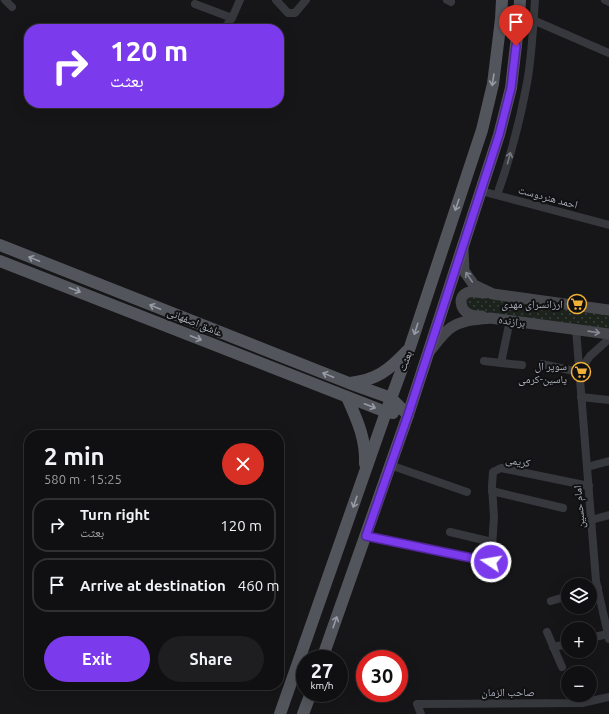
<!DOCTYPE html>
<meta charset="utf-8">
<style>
:root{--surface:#101012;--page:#1e1e20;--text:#f1f3f6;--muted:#9c9d9f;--line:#303032;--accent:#7c3aed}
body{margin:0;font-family:Ubuntu,"Noto Naskh Arabic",sans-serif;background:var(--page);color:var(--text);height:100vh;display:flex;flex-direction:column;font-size:15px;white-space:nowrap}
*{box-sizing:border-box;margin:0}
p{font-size:13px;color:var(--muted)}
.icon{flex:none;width:22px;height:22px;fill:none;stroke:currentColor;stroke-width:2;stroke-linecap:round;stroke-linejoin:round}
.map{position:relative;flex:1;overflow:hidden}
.drawer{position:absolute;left:24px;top:430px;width:260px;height:260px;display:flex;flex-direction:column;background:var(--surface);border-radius:16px;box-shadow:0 4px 16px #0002,0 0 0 1px var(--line)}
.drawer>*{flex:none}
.guide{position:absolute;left:24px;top:24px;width:260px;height:84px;border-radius:16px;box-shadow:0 4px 16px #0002,0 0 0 1px var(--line);background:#7c3aed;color:#fff;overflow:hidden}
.fabs{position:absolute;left:561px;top:578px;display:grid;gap:8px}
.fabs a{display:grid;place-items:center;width:36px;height:36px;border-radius:50%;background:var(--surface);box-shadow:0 4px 16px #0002,0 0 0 1px var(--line);font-size:20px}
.speed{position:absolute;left:296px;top:650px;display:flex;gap:8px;font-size:20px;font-weight:700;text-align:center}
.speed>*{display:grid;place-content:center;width:52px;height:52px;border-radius:50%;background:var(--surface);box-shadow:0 4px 16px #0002,0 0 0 1px var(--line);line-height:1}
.speed small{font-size:10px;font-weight:400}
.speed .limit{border:6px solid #d22;background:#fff;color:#111}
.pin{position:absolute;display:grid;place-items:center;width:34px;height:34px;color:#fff;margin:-41px -17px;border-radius:50% 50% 50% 0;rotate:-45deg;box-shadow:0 0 4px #0007}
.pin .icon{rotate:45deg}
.me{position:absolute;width:44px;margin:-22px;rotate:282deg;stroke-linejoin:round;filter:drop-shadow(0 0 3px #0008)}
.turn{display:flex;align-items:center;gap:14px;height:84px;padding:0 20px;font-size:18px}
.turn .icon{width:52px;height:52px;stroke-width:2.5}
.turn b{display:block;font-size:28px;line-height:34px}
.round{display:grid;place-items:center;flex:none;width:42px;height:42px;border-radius:21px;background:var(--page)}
.overview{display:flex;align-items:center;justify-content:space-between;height:68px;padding:0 20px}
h1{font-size:24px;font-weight:700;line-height:30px}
.button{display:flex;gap:8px;margin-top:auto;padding:8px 20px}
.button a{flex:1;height:46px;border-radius:24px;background:var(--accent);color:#fff;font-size:16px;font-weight:700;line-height:46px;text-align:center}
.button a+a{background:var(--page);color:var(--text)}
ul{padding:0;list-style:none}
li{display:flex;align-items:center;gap:12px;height:54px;margin:0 8px 6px;padding:0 12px;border:2px solid var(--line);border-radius:16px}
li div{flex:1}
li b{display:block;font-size:15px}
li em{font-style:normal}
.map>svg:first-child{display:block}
</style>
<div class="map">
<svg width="609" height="714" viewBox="0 0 609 714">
<defs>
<pattern id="grass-dots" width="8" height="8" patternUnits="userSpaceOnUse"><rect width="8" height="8" fill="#1c231d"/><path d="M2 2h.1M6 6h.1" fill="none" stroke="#3a403c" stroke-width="1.8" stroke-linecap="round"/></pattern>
</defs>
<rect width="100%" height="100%" fill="#161618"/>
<path fill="url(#grass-dots)" d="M473,295L609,315V329L470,311L467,304V298Z"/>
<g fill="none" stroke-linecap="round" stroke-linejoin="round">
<g stroke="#37383d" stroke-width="8">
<path d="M5,0L12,7"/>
<path d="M276,0L288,13H295L306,0"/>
<path d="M447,0L451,2"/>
<path d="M605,0L609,2"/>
<path d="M195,4L232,18L240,0"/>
<path d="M533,20L609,53"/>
<path d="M224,29L232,18"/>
<path d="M481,191L609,225"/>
<path d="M497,195C510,159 520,121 527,83C532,55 533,27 535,0"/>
<path d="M576,329L596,581L609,639"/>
<path d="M484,361L501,363L510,320"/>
<path d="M501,363L522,365"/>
<path d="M542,364L579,372"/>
<path d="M579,372L590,356L609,339"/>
<path d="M581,397L609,400"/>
<path d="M390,465L467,492"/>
<path d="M587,467L609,461"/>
<path d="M492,491L563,508"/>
<path d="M591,520L609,515"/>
<path d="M450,532L492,542"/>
<path d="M366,536L491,562L494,517L492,486L493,472L501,468L589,486"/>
<path d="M590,590L598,588"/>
<path d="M551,601L568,596"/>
<path d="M547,632L562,667"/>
<path d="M590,638L608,634"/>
<path d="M553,647L568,644"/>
<path d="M421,714L417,704L582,703L609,697"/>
</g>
<g stroke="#45474d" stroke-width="11">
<path d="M463,249L464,271L474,285L493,294L609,310"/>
<path d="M482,316C478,316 472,316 469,314C460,310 457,295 469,292C473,291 480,293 485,293"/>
<path d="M429,352C435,345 441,336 448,330C459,320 475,320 490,318L609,334"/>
</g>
<g stroke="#53555c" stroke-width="12">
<path d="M0,245L349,383L391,398L408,415"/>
<path d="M0,261L386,412L393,413"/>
<path d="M350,383C377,380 389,370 407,351"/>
<path d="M347,397C357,420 366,438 365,464"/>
<path d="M322,659L408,415L499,135L511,88L519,19L520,0"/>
<path d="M280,714L386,412L410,347L482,130L493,84L501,19L502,0"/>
<path d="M303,714L311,693"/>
</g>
</g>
<defs><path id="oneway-shaft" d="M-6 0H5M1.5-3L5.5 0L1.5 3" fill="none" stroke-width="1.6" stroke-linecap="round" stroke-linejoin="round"/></defs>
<g stroke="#979ba6">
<use href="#oneway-shaft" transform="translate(493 80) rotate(99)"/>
<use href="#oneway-shaft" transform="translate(457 205) rotate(109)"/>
<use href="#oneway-shaft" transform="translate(34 259) rotate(-158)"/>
<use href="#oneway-shaft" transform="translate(75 290) rotate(21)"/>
<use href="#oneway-shaft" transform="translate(155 307) rotate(-158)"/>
<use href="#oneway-shaft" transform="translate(416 329) rotate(108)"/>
<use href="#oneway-shaft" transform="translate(196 338) rotate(21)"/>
<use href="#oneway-shaft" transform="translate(328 375) rotate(-158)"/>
<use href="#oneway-shaft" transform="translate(370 406) rotate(21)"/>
<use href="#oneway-shaft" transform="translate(355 502) rotate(109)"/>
<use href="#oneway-shaft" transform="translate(335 622) rotate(-71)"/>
</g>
<use stroke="#757881" href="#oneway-shaft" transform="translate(509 158) rotate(-75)"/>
<g stroke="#858993">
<use href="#oneway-shaft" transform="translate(469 277) rotate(-124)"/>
<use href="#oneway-shaft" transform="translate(594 332) rotate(8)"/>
</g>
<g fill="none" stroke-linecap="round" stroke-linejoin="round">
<defs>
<path id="route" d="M491,562L366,536L408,415L499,135L511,88L516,46"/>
</defs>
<use href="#route" stroke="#51269a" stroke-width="10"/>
<use href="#route" stroke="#7c3aed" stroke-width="7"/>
</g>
<defs>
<symbol id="supermarket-ring" viewBox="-11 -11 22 22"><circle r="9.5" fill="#111113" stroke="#f2b134" stroke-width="1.5"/><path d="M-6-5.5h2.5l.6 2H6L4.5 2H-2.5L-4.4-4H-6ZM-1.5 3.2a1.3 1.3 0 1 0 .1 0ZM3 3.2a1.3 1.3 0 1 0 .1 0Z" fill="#f2b134"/></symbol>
</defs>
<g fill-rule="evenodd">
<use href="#supermarket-ring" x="566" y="293" width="22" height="22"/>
<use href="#supermarket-ring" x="570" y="361" width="22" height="22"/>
</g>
<g text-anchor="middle" stroke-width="4" stroke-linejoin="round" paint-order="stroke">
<g font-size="11" fill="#a8adb8" stroke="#111113">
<text transform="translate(548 197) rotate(15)" y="4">احمد هنردوست</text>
<text transform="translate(512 321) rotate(8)" y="4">برازنده</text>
<text transform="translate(195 322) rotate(22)" y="4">عاشق اصفهانی</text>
<text transform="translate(405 361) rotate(-70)" y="4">بعثت</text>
<text transform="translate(518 461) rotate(9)" y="4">کریمی</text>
<text transform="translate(579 507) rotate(-95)" y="4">امام حسین</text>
<text x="508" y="696">صاحب الزمان</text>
</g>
<g font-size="11" fill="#a8adb8" stroke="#111113" text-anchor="end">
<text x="563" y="308">ارزانسرای مهدی</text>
<text x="567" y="370">سوپر ال<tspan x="567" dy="13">یاسین-کرمی</tspan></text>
</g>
</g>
</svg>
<div class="fabs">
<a><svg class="icon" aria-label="layers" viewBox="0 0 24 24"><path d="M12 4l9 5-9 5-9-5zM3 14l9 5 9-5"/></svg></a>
<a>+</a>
<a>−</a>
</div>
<div class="speed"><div>27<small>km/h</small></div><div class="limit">30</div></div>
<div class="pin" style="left:516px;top:46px;background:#d93025"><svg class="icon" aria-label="arrive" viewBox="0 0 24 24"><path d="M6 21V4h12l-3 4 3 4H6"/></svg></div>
<svg class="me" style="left:491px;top:562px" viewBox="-20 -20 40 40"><circle r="17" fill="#7c3aed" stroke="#fff" stroke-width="3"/><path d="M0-11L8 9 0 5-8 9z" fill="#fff"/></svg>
<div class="guide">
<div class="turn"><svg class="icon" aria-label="right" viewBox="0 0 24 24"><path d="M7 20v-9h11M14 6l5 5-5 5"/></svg><div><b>120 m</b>بعثت</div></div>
</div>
<section class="drawer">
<div class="overview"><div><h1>2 min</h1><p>580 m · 15:25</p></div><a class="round" style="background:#d93025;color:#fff"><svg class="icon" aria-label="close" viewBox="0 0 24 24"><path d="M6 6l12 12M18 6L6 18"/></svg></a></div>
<ul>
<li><svg class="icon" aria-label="right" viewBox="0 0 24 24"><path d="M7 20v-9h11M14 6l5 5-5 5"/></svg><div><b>Turn right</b><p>بعثت</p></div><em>120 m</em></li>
<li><svg class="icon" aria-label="arrive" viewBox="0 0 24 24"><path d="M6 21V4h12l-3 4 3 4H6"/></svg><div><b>Arrive at destination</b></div><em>460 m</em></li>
</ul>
<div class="button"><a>Exit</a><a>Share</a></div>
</section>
</div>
